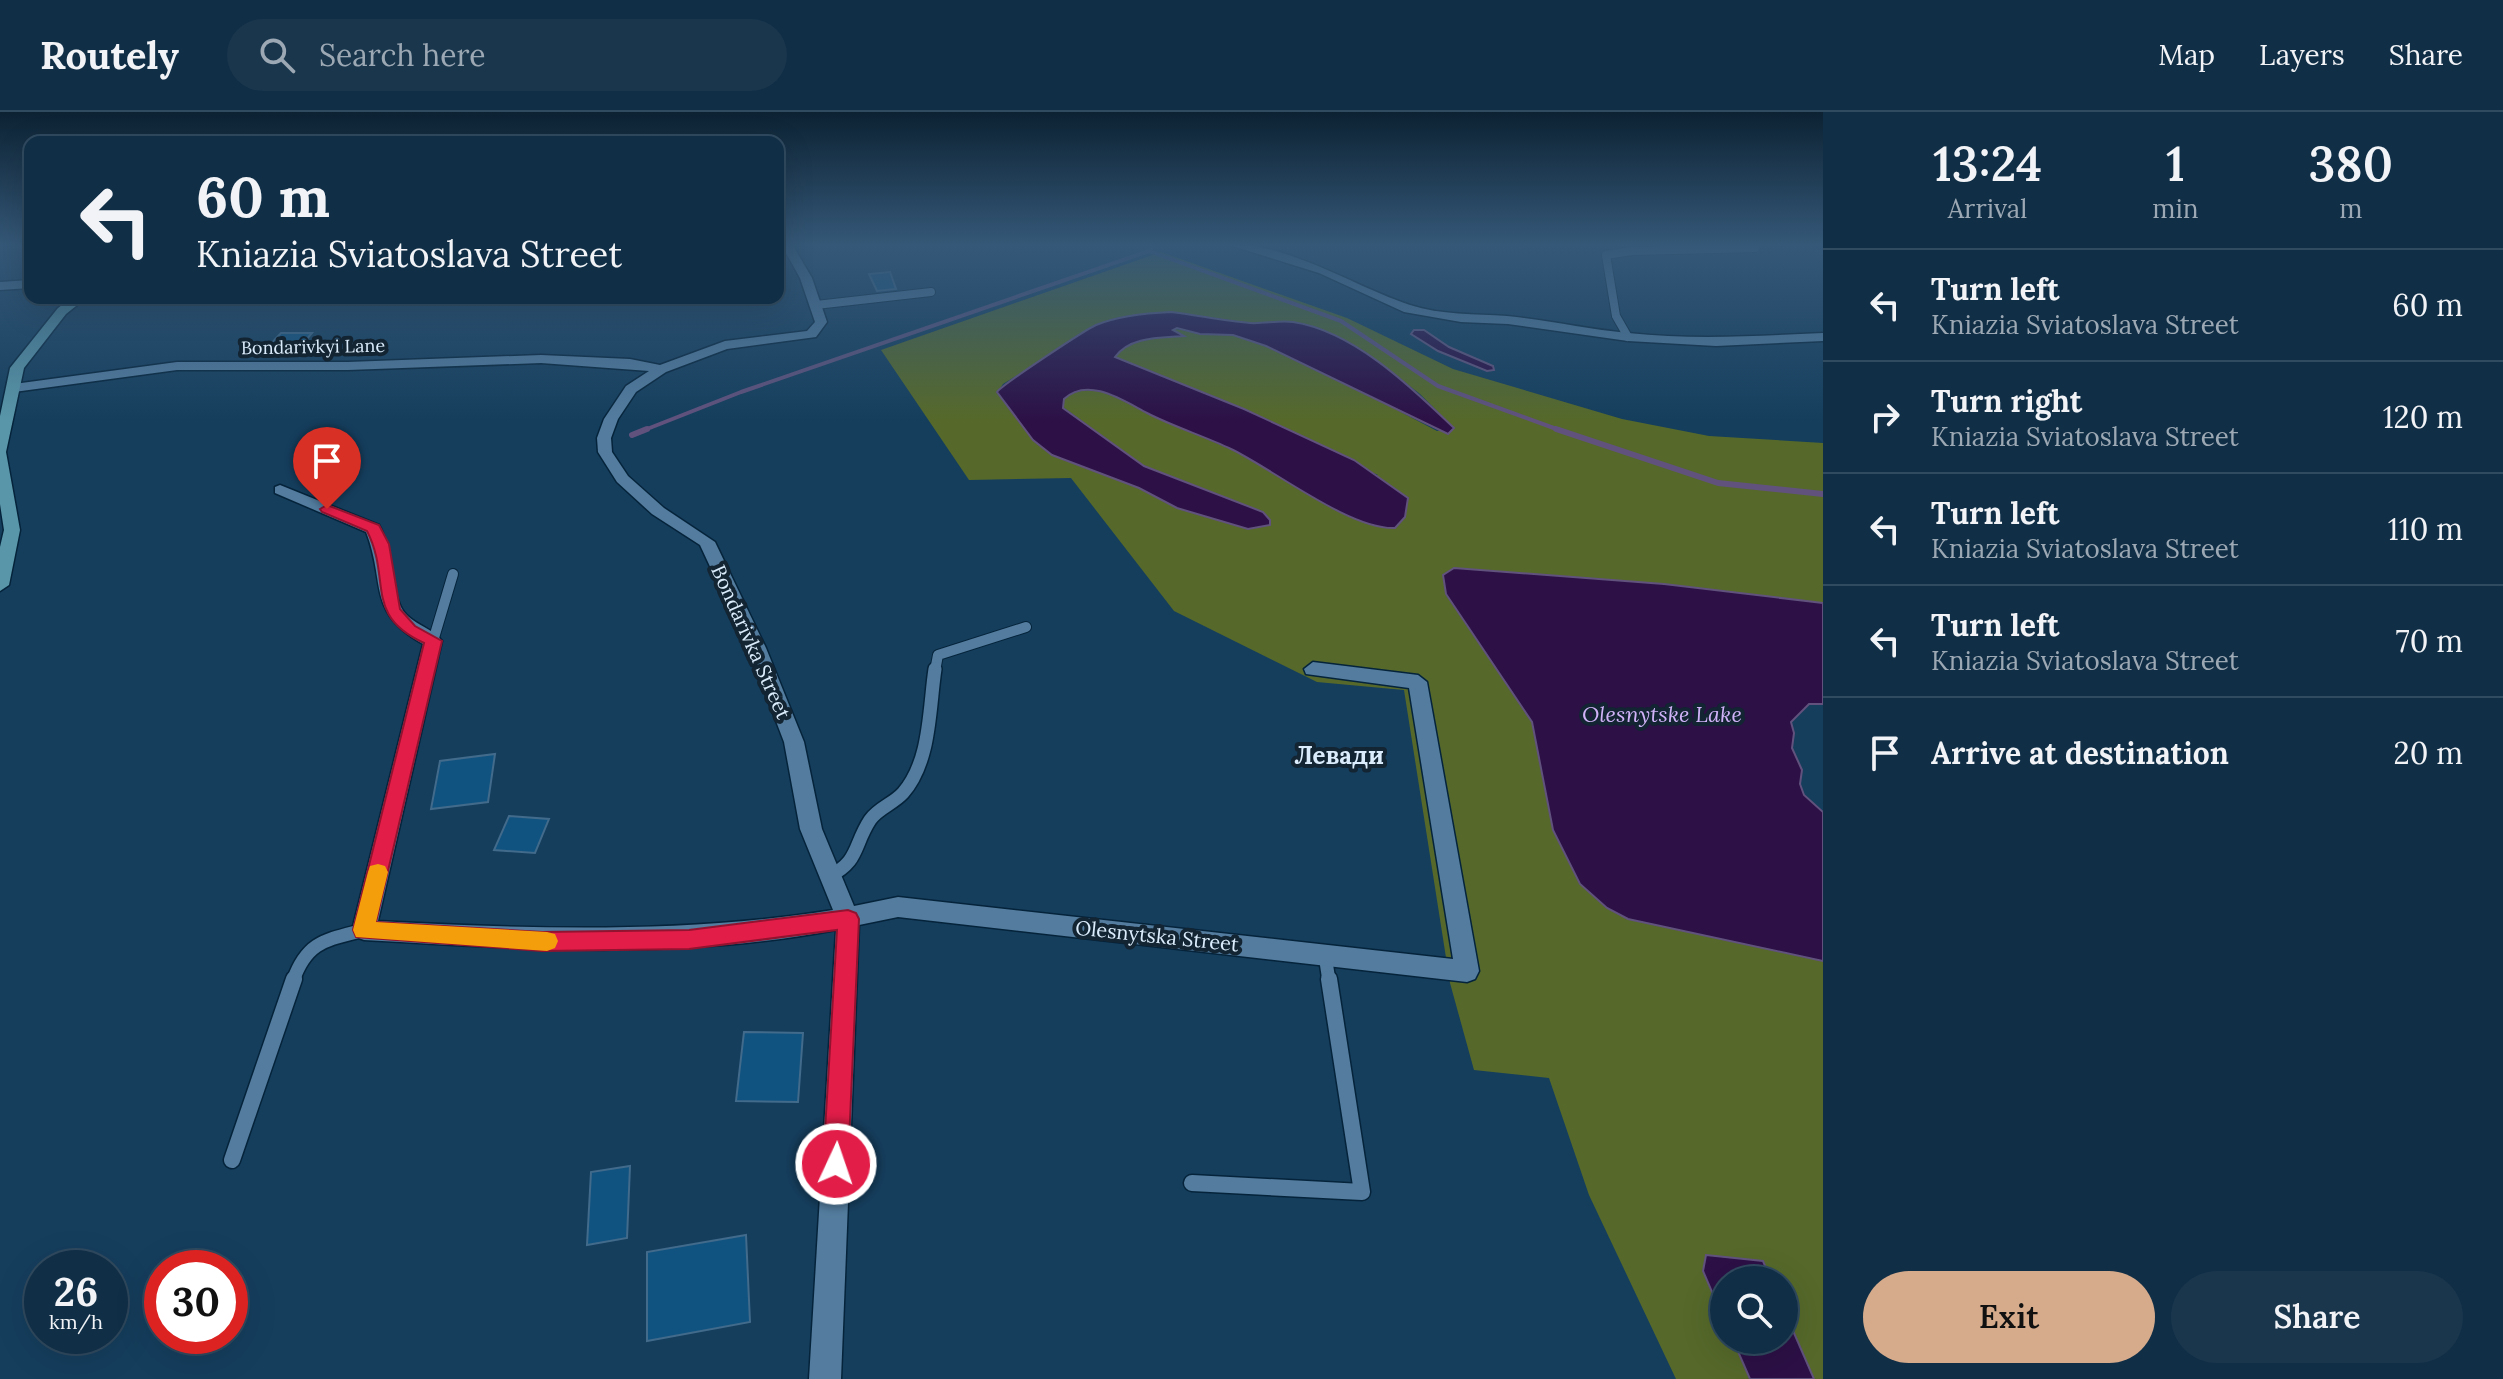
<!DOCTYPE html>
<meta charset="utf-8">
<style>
:root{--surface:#102e46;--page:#19364d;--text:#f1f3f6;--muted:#9ca8b3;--line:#304a5f;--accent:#d6ab8b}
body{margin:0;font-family:Lora,serif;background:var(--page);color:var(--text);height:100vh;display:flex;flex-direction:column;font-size:30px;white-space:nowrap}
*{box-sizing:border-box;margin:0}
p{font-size:26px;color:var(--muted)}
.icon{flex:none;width:44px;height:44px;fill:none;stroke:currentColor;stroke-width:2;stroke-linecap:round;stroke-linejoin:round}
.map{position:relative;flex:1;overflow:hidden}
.drawer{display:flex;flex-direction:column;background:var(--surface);width:680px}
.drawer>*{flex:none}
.guide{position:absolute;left:24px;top:24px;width:760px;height:168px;border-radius:16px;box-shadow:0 8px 32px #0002,0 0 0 2px var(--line);background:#102e46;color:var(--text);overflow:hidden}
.fabs{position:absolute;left:1710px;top:1154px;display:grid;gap:16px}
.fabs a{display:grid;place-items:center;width:88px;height:88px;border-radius:50%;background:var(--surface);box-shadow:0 8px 32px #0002,0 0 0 2px var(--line);font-size:40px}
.speed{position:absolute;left:24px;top:1138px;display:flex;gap:16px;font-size:40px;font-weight:700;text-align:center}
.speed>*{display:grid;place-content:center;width:104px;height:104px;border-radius:50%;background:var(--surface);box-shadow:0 8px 32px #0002,0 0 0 2px var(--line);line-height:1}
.speed small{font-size:20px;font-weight:400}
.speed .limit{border:12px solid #d22;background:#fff;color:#111}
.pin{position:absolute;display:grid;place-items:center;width:68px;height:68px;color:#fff;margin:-82px -34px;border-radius:50% 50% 50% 0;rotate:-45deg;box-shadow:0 0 8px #0007}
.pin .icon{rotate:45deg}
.me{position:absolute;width:88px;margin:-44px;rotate:3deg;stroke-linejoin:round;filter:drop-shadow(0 0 6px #0008)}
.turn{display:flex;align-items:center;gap:28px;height:168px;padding:0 40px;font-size:36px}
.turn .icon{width:104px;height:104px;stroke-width:2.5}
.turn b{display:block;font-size:56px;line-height:68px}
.eta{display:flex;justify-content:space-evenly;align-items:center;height:136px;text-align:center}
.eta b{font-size:48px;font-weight:600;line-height:56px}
.cta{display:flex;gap:16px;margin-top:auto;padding:16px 40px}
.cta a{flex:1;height:92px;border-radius:48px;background:var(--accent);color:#111;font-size:32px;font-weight:600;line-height:92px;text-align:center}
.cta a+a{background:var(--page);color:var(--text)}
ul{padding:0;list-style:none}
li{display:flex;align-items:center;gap:24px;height:112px;padding:0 40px;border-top:2px solid var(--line)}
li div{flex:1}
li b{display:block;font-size:30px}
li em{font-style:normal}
header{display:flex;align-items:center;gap:48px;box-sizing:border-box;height:112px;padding:0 40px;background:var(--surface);border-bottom:2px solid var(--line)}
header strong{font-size:38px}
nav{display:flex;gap:44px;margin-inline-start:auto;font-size:28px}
.search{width:560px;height:72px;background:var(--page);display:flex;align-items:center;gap:20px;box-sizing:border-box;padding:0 28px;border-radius:44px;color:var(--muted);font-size:30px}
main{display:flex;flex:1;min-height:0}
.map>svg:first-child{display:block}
</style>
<header>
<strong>Routely</strong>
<div class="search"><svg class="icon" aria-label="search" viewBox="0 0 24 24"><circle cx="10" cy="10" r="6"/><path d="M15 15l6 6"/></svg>Search here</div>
<nav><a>Map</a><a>Layers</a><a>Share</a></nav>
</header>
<main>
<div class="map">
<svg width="1823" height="1267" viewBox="0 0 1823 1267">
<rect width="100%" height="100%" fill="#153e5d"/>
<path fill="#56692a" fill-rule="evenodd" d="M1161,140L1347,206L1453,257L1622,307L1709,324L1823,331V491L1664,472L1454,456L1446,483L1533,610L1553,718L1628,807L1823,849V1267H1676L1589,1083L1549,966L1474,958L1450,871L1404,578L1317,570L1174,499L1071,366L969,368L881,238ZM1171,200L1251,211L1292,210L1372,245L1420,282L1454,316L1437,319L1361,279L1266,234L1233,223L1173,217L1183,224C1160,226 1129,224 1114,245L1244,297L1354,348L1362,356L1378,363L1308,382L1235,339L1146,301C1126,285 1086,267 1064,287L1063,295L1144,354L1263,400L1234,412L1214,407L1177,396L1139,376L1052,343L1033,328L998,280L1003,272L1098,213ZM1724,1168H1784V1228H1724Z"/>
<g fill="#2c1046" stroke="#60527d" stroke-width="2">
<path d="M1171,200C1197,203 1223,209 1250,211C1264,212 1279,208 1293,210C1354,219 1412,276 1454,316L1448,322L1266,234L1233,223L1200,222L1177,216L1173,218L1184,224C1161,226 1130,224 1115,245L1244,297L1354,348L1408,386L1405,405L1395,416C1350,418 1273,357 1231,337C1204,324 1174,315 1147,301C1124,289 1088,264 1064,287L1063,296L1144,354L1263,400L1270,408V413L1248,417L1177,396L1139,376L1052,343L1033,328L997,280C1003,272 1085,218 1096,213C1118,204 1147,201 1171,200Z"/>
<path d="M1414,218H1424L1449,235L1493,254L1494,258L1487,259L1438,239L1411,222Z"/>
<path d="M1454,456L1664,472L1823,491V592H1809L1791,610L1794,621L1792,636L1802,658L1800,672L1804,683L1823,700V849L1628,807L1607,796L1580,772L1553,718L1532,610L1446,482L1443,463Z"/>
<path d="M1706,1143L1763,1149L1771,1168H1724V1208L1703,1159Z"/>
<path d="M1784,1198L1814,1267H1750L1733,1228H1784Z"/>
</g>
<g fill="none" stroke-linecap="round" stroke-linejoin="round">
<g stroke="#60527d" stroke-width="4">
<path d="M1149,139L1341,209L1438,274L1562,319"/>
<path d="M642,319L741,280L1149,139L1156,132"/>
</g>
<g stroke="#60527d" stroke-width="6">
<path d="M1556,317L1718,371L1823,382"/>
<path d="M632,323L647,317"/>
</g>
</g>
<g fill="#105380" stroke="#416a8b" stroke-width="2">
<path d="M890,160L896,177L877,179L869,162Z"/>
<path d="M281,221H312L295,241L263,240Z"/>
<path d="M495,642L488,690L431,697L440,649Z"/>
<path d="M509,704L549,707L535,741L494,738Z"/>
<path d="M744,920L803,921L798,990L736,989Z"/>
<path d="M630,1054L627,1126L587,1133L591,1060Z"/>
<path d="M746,1123L750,1210L647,1229V1140Z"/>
</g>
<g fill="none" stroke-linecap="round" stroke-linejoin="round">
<defs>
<g id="lane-far3">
<path d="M816,193L931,180"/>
<path d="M1628,225L1616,204L1606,143L1632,139L1755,136"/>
</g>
<g id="lane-far2">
<path d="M433,529L453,462"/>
<path d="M935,559L938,543L1026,515"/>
</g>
<g id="lane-far1">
<path d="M828,765C860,749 853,734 870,708C878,696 893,692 903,681C931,649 929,596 935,557"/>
<path d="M1325,843L1329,869"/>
<path d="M293,869C307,829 326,828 364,818"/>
</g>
<g id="lane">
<path d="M232,1048L294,867"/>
<path d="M1192,1071L1362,1080L1329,867"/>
</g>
<g id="street">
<path d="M781,132H792L812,166L827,210L816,225L727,237L666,260L636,280L618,307L611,326L612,340L628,364L664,396L715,430L766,536L804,630L822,717L854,794L898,785L1453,847L1409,576L1306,562L1304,557L1313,550L1418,563L1427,570L1479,859L1475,867L1467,870L898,805L859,813L841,1267H809L836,818C681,848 520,837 364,828L356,825L352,818L423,532C366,500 386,471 366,420L275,381V375L280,373L379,413C393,439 389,467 400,493C408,512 431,514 442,529L378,809C530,817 682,822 833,798L800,717L784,630L748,536L700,433L652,402L617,370L598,340L597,326L604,307L626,274L649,259L541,251L348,258H177L14,280L7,276L14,272L177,250H348L541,243L630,247L660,253L725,229L807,219L815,210L800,166Z"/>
<path d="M1226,132C1287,130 1355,175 1410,193C1441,203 1475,202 1507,204C1548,208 1587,217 1628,221C1693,228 1758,224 1823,221V229L1716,234L1628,229L1508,212L1461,210L1404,200L1319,161Z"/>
<path d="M30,168V176L0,178V170Z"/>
</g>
<path id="secondary" d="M72,186H86L66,202L24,256L6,340L20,418L9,473L0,479V435L4,418L0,392V304L10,256L58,196Z"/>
</defs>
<use href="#lane-far3" stroke="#05243b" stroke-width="10"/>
<use href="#lane-far2" stroke="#05243b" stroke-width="12"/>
<use href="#lane-far1" stroke="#05243b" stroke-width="16"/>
<use href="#lane" stroke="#05243b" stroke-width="19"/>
<use href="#street" stroke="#05243b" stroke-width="3"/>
<use href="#secondary" stroke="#05243b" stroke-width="3"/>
<use href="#lane-far3" stroke="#537c9e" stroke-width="8"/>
<use href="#lane-far2" stroke="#537c9e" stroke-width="10"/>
<use href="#lane-far1" stroke="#537c9e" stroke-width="13"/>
<use href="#lane" stroke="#537c9e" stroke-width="16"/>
<use href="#street" fill="#537c9e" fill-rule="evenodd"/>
<use href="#secondary" fill="#5996a9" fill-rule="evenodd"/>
</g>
<linearGradient id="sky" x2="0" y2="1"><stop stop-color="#0c2233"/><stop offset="0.43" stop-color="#355878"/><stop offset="1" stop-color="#355878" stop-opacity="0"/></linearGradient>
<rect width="1823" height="309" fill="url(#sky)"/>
<path fill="#e11d48" stroke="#92132f" stroke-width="2" d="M327,393L379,413L389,432L400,497L415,514L442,529L376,810L542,820L689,818L848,798L856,801L859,807L848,1052L845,1061L836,1065L827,1061L823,1052L837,818L689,837L542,839L356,825L353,818L424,531C363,503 392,468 367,419L322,400L320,397Z"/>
<path fill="#f59e0b" d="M378,752L385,754L388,760L376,810L547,820L555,822L558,829L555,836L547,839L356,825L353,818L368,760L370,754Z"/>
<g text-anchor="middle" stroke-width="8" stroke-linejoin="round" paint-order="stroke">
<g font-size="18" fill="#dbedfc" stroke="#132432">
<text transform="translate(313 235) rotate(-1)" y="6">Bondarivkyi Lane</text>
</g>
<g font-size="20" fill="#dbedfc" stroke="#132432">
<text transform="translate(751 530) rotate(66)" y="7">Bondarivka Street</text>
<text transform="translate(1157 824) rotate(6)" y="7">Olesnytska Street</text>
</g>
<g font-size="22" font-style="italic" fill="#d0b2f8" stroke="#132432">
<text x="1662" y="610">Olesnytske Lake</text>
</g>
<g font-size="24" font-weight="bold" fill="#dbedfc" stroke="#132432">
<text x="1339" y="652">Левади</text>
</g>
</g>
</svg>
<div class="fabs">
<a><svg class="icon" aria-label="search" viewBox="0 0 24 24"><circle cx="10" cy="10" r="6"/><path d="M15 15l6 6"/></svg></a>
</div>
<div class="speed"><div>26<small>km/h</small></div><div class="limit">30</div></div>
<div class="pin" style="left:327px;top:397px;background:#d93025"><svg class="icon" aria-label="arrive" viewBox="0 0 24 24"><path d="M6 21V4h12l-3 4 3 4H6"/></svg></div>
<svg class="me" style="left:836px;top:1052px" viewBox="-20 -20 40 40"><circle r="17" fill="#e11d48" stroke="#fff" stroke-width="3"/><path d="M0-11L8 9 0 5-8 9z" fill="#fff"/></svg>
<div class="guide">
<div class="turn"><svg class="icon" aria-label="left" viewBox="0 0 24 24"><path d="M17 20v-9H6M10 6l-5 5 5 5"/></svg><div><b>60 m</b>Kniazia Sviatoslava Street</div></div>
</div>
</div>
<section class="drawer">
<div class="eta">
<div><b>13:24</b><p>Arrival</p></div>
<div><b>1</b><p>min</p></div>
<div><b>380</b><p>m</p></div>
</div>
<ul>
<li><svg class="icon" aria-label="left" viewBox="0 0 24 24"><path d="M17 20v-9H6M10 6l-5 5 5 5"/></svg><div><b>Turn left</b><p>Kniazia Sviatoslava Street</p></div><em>60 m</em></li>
<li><svg class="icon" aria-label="right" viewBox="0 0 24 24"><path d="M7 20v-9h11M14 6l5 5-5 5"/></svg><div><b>Turn right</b><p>Kniazia Sviatoslava Street</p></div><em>120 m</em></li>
<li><svg class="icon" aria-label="left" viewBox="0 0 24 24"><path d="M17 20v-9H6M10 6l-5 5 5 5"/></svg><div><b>Turn left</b><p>Kniazia Sviatoslava Street</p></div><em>110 m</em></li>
<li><svg class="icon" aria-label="left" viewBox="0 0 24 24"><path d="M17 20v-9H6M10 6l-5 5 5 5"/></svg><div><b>Turn left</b><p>Kniazia Sviatoslava Street</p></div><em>70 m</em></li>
<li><svg class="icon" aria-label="arrive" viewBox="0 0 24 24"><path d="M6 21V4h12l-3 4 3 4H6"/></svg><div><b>Arrive at destination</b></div><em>20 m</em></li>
</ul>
<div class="cta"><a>Exit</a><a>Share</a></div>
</section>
</main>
